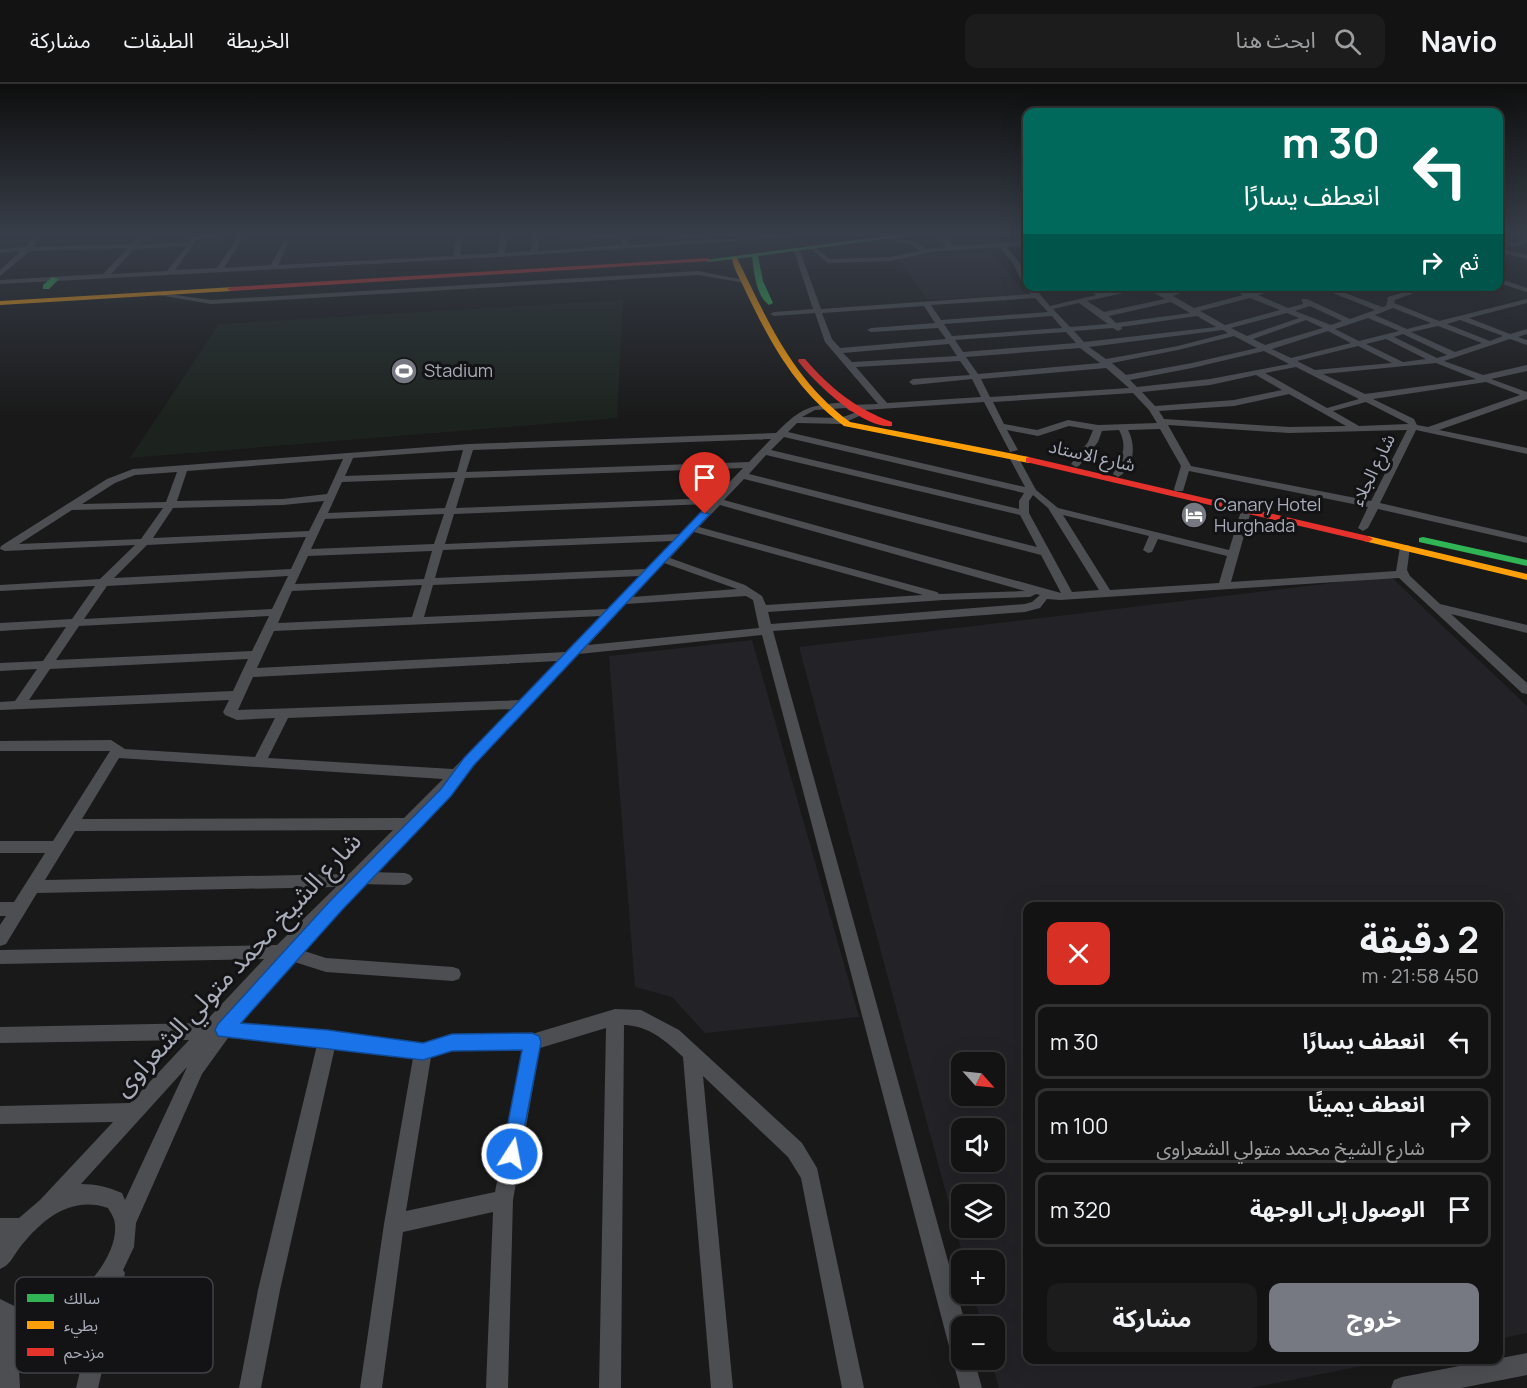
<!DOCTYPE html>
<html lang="ar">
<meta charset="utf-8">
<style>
:root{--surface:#131313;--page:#1c1c1c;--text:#f1f3f6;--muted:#9d9ea0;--line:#323233;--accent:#777982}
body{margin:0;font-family:Manrope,"Noto Sans Arabic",sans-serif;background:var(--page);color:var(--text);direction:rtl;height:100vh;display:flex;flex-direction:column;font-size:22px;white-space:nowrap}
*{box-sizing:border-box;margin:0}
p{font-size:20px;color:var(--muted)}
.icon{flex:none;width:33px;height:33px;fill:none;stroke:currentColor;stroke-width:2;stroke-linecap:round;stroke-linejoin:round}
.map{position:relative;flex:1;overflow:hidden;direction:ltr}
.drawer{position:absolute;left:1023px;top:818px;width:480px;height:462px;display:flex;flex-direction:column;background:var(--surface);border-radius:12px;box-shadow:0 6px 24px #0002,0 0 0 2px var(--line);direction:rtl}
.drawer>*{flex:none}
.hud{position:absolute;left:1023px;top:24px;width:480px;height:183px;border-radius:12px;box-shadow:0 6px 24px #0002,0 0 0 2px var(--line);direction:rtl;background:#00695c;color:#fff;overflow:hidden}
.needle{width:39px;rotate:117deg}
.buttons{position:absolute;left:951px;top:968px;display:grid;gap:12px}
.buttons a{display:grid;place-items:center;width:54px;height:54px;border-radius:12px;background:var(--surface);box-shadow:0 6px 24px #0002,0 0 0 2px var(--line);font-size:30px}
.pin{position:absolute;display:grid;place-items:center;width:51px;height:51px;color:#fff;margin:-62px -26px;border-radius:50% 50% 50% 0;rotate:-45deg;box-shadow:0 0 6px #0007}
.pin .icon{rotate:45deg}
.me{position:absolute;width:66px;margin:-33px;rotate:11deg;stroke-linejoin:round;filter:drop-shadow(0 0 4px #0008)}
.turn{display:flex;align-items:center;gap:21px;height:126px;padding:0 24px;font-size:27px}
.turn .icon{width:78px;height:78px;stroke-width:2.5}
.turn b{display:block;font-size:42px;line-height:51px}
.then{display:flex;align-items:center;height:57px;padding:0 24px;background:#0003;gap:12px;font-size:22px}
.round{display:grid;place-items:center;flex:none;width:63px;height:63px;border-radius:12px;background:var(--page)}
.headline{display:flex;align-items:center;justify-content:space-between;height:102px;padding:0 24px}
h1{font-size:36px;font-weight:700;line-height:45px}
.primary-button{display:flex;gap:12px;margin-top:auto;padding:12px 24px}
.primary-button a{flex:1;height:69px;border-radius:12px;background:var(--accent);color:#fff;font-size:24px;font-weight:700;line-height:69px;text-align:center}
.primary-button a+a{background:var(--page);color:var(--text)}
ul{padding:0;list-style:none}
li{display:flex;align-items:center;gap:18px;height:75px;margin:0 12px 9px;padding:0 12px;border:3px solid var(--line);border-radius:12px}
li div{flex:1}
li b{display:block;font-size:22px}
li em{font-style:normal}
header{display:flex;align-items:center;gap:36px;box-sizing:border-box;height:84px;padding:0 30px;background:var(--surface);border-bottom:2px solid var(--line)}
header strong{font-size:28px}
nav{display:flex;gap:33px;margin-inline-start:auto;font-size:21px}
.search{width:420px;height:54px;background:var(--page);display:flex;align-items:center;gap:15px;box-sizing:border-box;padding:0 21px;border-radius:12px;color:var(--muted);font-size:22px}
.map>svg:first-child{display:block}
</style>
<header>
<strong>Navio</strong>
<div class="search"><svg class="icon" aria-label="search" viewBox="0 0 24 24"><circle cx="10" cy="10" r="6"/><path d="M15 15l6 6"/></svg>ابحث هنا</div>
<nav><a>الخريطة</a><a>الطبقات</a><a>مشاركة</a></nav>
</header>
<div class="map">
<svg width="1527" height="1304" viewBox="0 0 1527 1304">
<rect width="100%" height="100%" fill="#191919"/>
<g fill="#232226" fill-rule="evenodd">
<path d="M991,168L1026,210L928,216L895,170Z"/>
<path d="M1390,492L1527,622V1249L1499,1255L1498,822H1028V1275H1397L1251,1304H999L991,1275H994V1242H982L973,1209H994V1176H964L799,563ZM962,978H994V1011H962ZM962,1044H994V1077H962ZM962,1110H994V1143H962Z"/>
<path d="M752,556L859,933L705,949L672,913L635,903L609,572Z"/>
</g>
<path fill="#1c231e" d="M623,216L617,334L130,374L219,240Z"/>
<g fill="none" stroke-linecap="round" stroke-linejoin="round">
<g fill="#4c4e52" fill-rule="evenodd">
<path d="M35,151H41L33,163L132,160L140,151H147L138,161L190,158L193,151H230L197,156L175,186L217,184L239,151H245L224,184L271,181L283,158L286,156L289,158L278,181L453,172L457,151H463L460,171L498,169L501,151H507L505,169L531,167L533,151H539L538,167L623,161L620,154L565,156L567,153L626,151L629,161L778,151H816L501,173L0,200V196L103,190L128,164L30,167L0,192V186L21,167L0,169V165L26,163ZM187,162L167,187L111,190L134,165Z"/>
<path d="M936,151H942L943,154L956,162L1028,157V161L1006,163C1016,174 1028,186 1028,202L1034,205L1058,202L1038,208L1050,222L1096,211L1082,202H1091L1104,209C1127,204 1146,197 1168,209L1185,202H1196L1173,212L1194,224L1243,211L1225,202H1236L1251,209L1274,202H1314L1277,206L1258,211L1288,224L1303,220L1301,215H1307L1350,235L1375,226L1316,202H1327L1382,223L1386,222L1388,213L1401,209L1385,202C1393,202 1402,207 1409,207C1417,206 1424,202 1433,202L1395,216L1394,219L1439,237L1527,215V219L1469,234L1510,250L1527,245V250L1518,253L1527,256V261L1510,255L1444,277L1483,291L1527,281V287L1491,295L1527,308V315L1439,346L1527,364V370L1416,346L1380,419L1527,453V459L1378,425L1368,444L1363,447L1358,444L1368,423L1189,387L1183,407H1175L1174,405L1181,382L1160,345L1128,346C1136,360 1135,385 1118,393L1113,390C1122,374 1128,363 1119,346L1102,347L1098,358L1079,382L1076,383L1071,380L1088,358L1093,346L1069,342L1038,352L1007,346L1018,366L1010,368L984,318L850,327L846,324L815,326L802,333L840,334L860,327L864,330L841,340L797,339L788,348L1025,403L1009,373L1017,371L1036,406L1058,424L1229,466L1241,427L1246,424L1250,425L1251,427L1231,498L1396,487L1400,463L1401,461H1409L1410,463L1407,486L1410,492L1440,520L1527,541V549L1451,530L1527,599V610L1522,609L1399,494L1060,516L1047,515L1040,524L1025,528L773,547L966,1242H962V1275H974L982,1304H960L762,551L579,570L466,690L464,695L460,696L370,788L405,789L410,791L413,795L410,799L405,801L359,800L295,864L326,874L453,883L459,885L461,890L459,895L453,897L326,888L285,875L288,881L286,886L241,939L328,946L423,959L452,950H532L615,925L641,926L679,946L802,1059L817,1084L864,1304H842L801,1094L788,1073L703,992L733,1304H711L683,973C665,956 649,942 624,941L621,1304H599L606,944L540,964L513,1116L508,1304H486L493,1128L403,1148L382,1304H360L384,1140L413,974L335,963L280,1206L261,1304H239L258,1206L317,961L228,954L202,990L136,1139L134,1163L123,1186L125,1189L98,1304H76L96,1221C74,1237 46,1255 17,1248L20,1304H0V1215C15,1222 26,1230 43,1227C76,1221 118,1175 115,1141C115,1135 111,1129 108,1124C70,1111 40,1137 18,1166C12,1174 10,1181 0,1185V1134H19L40,1116L113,1038L0,1040V1022L130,1019L189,956L0,959V943L204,939L264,875L0,880V866L277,861L336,803L37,809L6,860L0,862V841L6,832H0V818H14L45,769H0V757H53L110,667H0V657L111,656L125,665L255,673L275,634L237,636L225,631L223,628L229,616L0,626V618L15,617L37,585L0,587V579L43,577L66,543L0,547V539L72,535L95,502L0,507V501L100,495L135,461L5,467L0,465L1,462L107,395L133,385L469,360L776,349C803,322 808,322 846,318L850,321L878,320L825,258L815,229L774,232L770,230L774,228L813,225L794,167L797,165L800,167L821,225L1031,210L1024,202L1013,179L999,163L931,168L891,177L828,179L811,165L816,164L830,175L891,173L920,167L910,160L890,155V153L914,158L926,165L948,163L938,156ZM1146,204L1165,215L1104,228L1087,217ZM1035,214L1048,228L941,236L931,221ZM1250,214L1280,226L1225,241L1200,227ZM1171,218L1190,229L1116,239L1109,232ZM1079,219L1108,240L1070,243L1053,225ZM924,222L935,239L871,244L867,246L871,248L938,244L946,255L840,264L832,255L822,229ZM1310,222L1342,237L1331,241L1295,227ZM1393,224L1431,239L1407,245L1375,231ZM1287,229L1299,234L1247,252L1231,244ZM1052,232L1062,244L952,252L944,240ZM1197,232L1216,243L1084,258L1074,247L1113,244L1118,247L1122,245L1121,243ZM1368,234L1399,247L1359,257L1335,245ZM1306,236L1323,244L1265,261L1253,255ZM1460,236L1503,252L1490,257L1447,240ZM1438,242L1482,259L1455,268L1411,248ZM1223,246L1228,249L1178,262L1106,275L1089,263ZM1328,247L1351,259L1291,274L1272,265ZM1066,248L1076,259L963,268L955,256ZM1403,250L1447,271L1437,274L1394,253ZM1234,252L1257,264L1192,279L1126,291L1112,279L1178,266ZM1386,255L1426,275L1403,278L1366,260ZM949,260L957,272L852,278L843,269ZM1358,262L1392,279L1315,286L1297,277ZM1080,264L1100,279L978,290L966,273ZM1264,267L1289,280L1210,295L1137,303L1130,296L1192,284ZM960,277L970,291L913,295L909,298L913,301L972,295L981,313L887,319L856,283ZM1436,279L1476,295L1365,310L1323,290ZM1296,283L1359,315L1327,324L1265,289ZM1106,284L1129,304L990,313L981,295ZM1256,291L1282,306L1234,316L1155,322L1142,308L1210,301ZM1486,298L1520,311L1428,343L1417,341L1414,335L1373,315ZM1133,309L1149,326L1157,339L1098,341L1068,336L1037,346L1004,340L993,318ZM1289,310L1346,342L1289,343L1164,335L1159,327L1234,322ZM1366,318L1407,339L1408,340L1359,342L1333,327ZM1168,341L1289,349L1407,346L1371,417L1191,382ZM784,353L1024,409L1019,417V425L771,366ZM771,355L749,378L466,388L473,366ZM463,366L457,388L345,392L353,374ZM766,371L1020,431L1037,463L749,390ZM343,375L327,410L283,415L177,417L187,387ZM743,384L714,414L456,424L465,394ZM177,388L166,418L82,420L115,399L135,391ZM455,394L445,424L328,429L342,398ZM744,395L1041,471L1061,509L724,416ZM1033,411L1048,424L1099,506L1072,508L1029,429V417ZM324,417L309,447L153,454L173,424L283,421ZM708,420L680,450L445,460L454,430ZM720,421L1025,507L939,510L937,508L699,443ZM163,424L141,455L19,460L72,426ZM444,430L434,460L311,465L325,435ZM1063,431L1149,452L1143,466L1148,469L1152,468L1158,455L1227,472L1219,499L1110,506ZM694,448L923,511L766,521L762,512L745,501L670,474ZM306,453L291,485L114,494L147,461ZM673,457L646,485L435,494L443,466ZM432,467L424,495L295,500L308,472ZM664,479L737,505L633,513ZM288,492L272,525L84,535L107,502ZM640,492L608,525L424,533L433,501ZM422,501L412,533L278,539L292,507ZM1036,510L1040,511L1032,518L1025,520L771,540L768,528L944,516L1030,513ZM746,512L753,516L759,544L588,561L626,520ZM269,532L252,567L56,576L79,542ZM601,532L566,568L257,584L274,547ZM248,575L233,607L29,616L50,585ZM558,577L521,616L238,626L253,593ZM512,625L453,685L268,674L288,634ZM119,674L443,695L404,734L82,735ZM393,746L349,790L45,796L75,747ZM452,966H522L495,1108L406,1127L431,973ZM187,983L125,1116L122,1109C108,1103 96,1100 81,1100Z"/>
<path d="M1498,154L1514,159L1527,155V159L1514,163L1498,158Z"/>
<path d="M1498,164L1527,171V175L1498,168Z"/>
<path d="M698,187L749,197L745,199L698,191L211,220L158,211L162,209L211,216Z"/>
<path d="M1498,194L1527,204V208L1498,199Z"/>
<path d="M1527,1269V1291L1461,1304H1391L1394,1296L1402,1293Z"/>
</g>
<g fill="#30b455" fill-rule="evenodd">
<path d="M894,151H915L758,172L763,197L773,219L769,221C756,212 754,188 752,173L708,178L705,176Z"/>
<path d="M52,193L59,195L49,205H43V201Z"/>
<path d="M1423,453L1527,476V482L1419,458V454Z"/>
</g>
<g fill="#ff9f0a" fill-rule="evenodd">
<path d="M732,173L737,174C768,237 792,295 850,338L1029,373L1034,376L1029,379L844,342C795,305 771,260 745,206C741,196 732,183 732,173Z"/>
<path d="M234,203V207H231L0,221V217Z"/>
<path d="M1368,452L1527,490V496L1364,457L1363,455Z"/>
</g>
<g fill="#e5322d" fill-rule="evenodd">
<path d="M708,174L710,177L231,207L227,205L231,203Z"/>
<path d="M799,275H805C830,304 856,325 892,338V342C863,345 815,299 798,277Z"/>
<path d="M1029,373L1368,452L1373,455L1368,458L1026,378V374Z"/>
</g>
</g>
<path fill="#3e3f42" d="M665,151H741L667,156Z"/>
<linearGradient id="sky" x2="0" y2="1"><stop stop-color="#0e0e0e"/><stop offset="0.45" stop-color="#383e49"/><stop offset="1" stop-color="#383e49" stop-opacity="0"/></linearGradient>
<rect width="1527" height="334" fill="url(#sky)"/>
<path fill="#1a73e8" stroke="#114b97" stroke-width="1.5" d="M701,428L710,430L474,681L451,712L342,826L241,939L328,946L423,959L452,950L532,949L539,952L541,958L518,1077L512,1080L505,1077L502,1070L522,966L452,967L423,976L218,952L215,946L218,940L330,817L441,705L464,674Z"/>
<defs>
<symbol id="stadium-disc" viewBox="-11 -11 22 22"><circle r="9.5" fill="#777982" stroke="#131315"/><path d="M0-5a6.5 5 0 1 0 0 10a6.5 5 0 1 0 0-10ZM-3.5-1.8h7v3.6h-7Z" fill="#fff"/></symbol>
<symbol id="hotel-disc" viewBox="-11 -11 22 22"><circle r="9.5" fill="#777982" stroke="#131315"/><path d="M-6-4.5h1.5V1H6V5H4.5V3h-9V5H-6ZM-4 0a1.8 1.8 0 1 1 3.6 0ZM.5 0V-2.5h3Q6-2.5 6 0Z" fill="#fff"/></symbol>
</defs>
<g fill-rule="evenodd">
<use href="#stadium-disc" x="389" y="272" width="30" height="30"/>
<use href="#hotel-disc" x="1179" y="416" width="30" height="30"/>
</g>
<g text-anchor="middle" stroke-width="6" stroke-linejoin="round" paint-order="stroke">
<g font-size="18" fill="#a9adba" stroke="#131315" text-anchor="start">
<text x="424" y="293">Stadium</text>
<text x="1214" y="427">Canary Hotel<tspan x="1214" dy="21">Hurghada</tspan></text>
</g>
<g font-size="18" fill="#a9adba" stroke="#131315">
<text transform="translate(1092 372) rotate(13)" y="6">شارع الاستاد</text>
<text transform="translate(1373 386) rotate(-64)" y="6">شارع الجلاء</text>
</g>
<g font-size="26" fill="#a9adba" stroke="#131315">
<text transform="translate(237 880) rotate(-47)" y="9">شارع الشيخ محمد متولي الشعراوى</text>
</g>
</g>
<rect x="15" y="1193" width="198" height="96" rx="9" fill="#131315" stroke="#404147" stroke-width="1.5"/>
<rect x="27" y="1210" width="27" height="8" fill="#30b455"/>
<rect x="27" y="1237" width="27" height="8" fill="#ff9f0a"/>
<rect x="27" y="1264" width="27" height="8" fill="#e5322d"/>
<g font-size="16" fill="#a9adba">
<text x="64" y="1220">سالك</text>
<text x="64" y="1247">بطيء</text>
<text x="64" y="1274">مزدحم</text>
</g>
</svg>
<div class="buttons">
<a><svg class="needle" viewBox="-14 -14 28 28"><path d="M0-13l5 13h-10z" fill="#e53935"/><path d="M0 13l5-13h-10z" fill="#9d9ea0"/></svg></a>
<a><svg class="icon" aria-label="sound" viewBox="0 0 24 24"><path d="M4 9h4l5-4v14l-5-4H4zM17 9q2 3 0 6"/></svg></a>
<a><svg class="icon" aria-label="layers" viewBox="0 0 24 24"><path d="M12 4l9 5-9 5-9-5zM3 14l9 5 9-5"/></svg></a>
<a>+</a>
<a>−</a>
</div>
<div class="pin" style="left:705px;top:430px;background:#d93025"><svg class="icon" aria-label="arrive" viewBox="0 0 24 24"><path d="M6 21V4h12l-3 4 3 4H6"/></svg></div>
<svg class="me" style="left:512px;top:1070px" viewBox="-20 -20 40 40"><circle r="17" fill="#1a73e8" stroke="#fff" stroke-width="3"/><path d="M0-11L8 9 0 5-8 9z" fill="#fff"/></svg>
<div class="hud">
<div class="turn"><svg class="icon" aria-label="left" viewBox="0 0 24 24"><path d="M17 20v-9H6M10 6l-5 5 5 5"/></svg><div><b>30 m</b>انعطف يسارًا</div></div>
<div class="then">ثم<svg class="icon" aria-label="right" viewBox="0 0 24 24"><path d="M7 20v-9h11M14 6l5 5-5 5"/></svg></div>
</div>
<section class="drawer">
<div class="headline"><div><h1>2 دقيقة</h1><p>450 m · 21:58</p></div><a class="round" style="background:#d93025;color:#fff"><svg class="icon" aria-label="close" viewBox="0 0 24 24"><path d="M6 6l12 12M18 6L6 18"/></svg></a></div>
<ul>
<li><svg class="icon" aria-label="left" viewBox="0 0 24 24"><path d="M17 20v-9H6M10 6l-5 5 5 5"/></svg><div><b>انعطف يسارًا</b></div><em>30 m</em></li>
<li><svg class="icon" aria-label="right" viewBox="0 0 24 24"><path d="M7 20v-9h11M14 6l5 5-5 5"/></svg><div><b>انعطف يمينًا</b><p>شارع الشيخ محمد متولي الشعراوى</p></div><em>100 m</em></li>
<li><svg class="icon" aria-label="arrive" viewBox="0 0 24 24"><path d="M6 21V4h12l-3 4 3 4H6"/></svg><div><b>الوصول إلى الوجهة</b></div><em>320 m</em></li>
</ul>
<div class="primary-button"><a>خروج</a><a>مشاركة</a></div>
</section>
</div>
